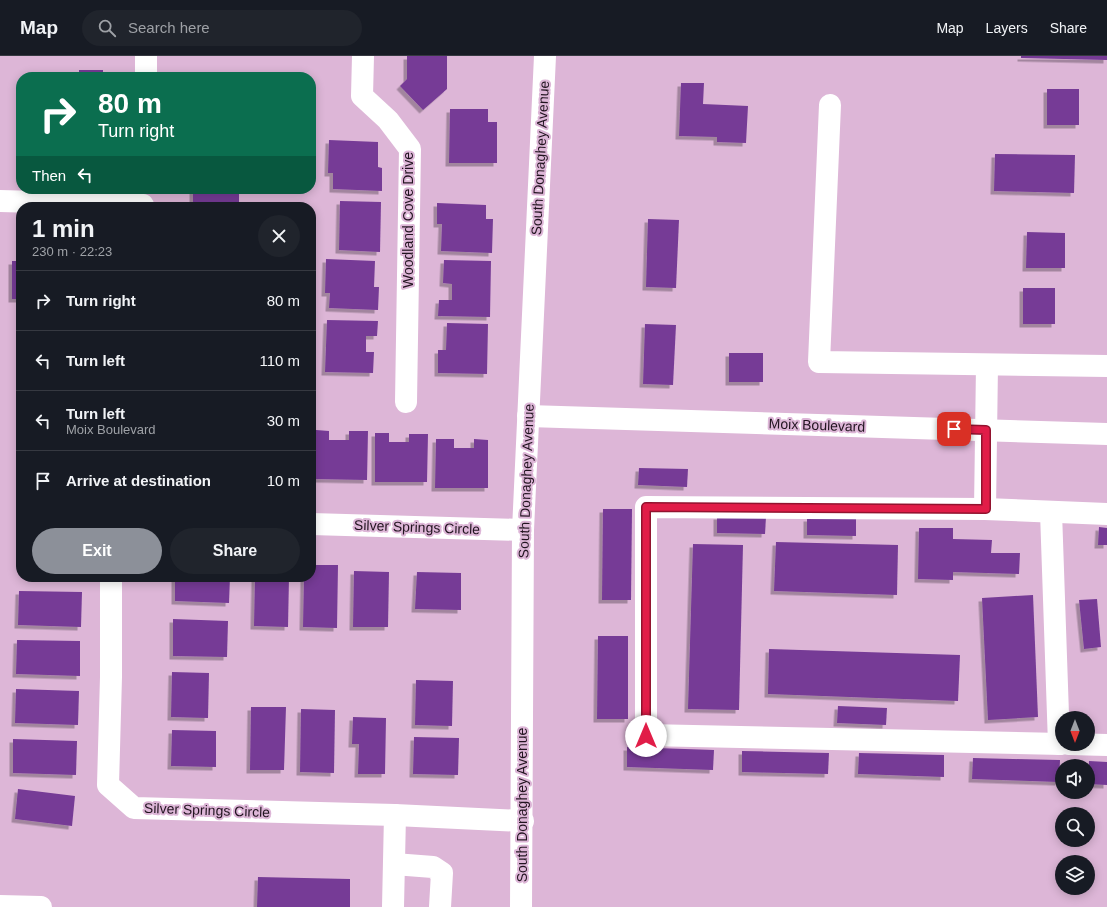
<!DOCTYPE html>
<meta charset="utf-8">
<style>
:root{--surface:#171b24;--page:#20242c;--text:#f1f3f6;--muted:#9ea1a6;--line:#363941;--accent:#8c9099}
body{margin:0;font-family:Arial,sans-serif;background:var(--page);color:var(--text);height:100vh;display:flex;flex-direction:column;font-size:15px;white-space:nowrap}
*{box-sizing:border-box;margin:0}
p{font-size:13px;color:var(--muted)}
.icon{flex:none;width:22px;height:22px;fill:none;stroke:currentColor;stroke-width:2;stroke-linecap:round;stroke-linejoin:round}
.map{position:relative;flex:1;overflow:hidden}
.drawer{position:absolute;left:16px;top:146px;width:300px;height:380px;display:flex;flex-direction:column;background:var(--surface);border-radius:16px;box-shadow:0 2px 10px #0003}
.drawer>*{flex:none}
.hud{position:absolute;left:16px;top:16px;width:300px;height:122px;border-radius:16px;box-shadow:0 2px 10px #0003;background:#0b6e4f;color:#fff;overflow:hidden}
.needle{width:26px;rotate:180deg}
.controls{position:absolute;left:1055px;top:655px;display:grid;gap:8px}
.controls a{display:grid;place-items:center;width:40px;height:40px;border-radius:50%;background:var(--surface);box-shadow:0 2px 10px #0003;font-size:20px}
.pin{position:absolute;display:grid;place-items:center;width:34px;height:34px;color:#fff;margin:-17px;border-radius:8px;box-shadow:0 2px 6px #0006}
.me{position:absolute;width:44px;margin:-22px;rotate:0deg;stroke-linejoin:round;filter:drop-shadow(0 0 3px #0008)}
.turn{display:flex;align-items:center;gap:14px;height:84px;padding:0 16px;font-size:18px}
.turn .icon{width:52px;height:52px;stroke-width:2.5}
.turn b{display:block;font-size:28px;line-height:34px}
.then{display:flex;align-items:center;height:38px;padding:0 16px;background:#0003;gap:8px;font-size:15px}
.round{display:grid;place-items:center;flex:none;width:42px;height:42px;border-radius:21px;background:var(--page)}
.head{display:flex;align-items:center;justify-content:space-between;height:68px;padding:0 16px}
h1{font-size:24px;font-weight:600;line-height:30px}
.cta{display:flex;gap:8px;margin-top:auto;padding:8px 16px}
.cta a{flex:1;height:46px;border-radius:24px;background:var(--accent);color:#fff;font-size:16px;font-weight:600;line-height:46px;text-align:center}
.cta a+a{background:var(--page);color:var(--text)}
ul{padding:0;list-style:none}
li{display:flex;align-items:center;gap:12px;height:60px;padding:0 16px;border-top:1px solid var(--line)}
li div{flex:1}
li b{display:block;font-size:15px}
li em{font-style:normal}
header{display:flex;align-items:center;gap:24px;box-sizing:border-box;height:56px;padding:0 20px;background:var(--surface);border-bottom:1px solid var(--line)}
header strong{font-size:19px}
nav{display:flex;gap:22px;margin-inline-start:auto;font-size:14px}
.search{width:280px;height:36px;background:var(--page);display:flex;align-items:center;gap:10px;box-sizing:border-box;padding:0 14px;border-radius:22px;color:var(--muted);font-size:15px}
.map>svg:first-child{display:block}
</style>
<header>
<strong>Map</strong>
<div class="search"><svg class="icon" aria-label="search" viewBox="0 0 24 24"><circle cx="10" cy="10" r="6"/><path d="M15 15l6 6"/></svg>Search here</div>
<nav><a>Map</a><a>Layers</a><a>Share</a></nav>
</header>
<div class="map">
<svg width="1107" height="851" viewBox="0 0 1107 851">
<defs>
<filter id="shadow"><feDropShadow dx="-3.5" dy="3.5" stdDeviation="0" flood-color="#0004"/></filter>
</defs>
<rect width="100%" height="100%" fill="#ddb6d7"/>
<g fill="#763b96" filter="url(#shadow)">
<path d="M407,0H447V33L423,54L400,30L407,23Z"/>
<path d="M1021,0H1107V4L1021,2Z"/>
<rect x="79" y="14" width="24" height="7"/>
<path d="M681,27H704L703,48L748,50L746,87L717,86V81L679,80Z"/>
<rect x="1047" y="33" width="32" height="36"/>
<path d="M450,53H488V66H497V107H449Z"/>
<path d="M329,84L378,86V111L382,112V135L333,133V117H328Z"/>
<path d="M995,98L1075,99L1074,137L994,135Z"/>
<rect x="193" y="133" width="46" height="18"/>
<path d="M340,145L381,146L380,196L339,194Z"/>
<path d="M437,147L486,149V163H493L492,197L441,195L442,168H437Z"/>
<path d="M648,163L679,164L676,232L646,231Z"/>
<path d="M1027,176L1065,177V212H1026Z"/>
<path d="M326,203L375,205L374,231H379L378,254L329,252L330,237H325Z"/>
<path d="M444,204L491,205L490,261L438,260L439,244H452V228L443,227Z"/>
<rect x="12" y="205" width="9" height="38"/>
<rect x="1023" y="232" width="32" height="36"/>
<path d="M327,264L378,265L377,280H366V296H374L373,317L325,316Z"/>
<path d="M447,267L488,268L487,318L438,317V294H446Z"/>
<path d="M645,268L676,269L673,329L643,328Z"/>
<rect x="729" y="297" width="34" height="29"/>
<path d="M316,374L329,375V384H349V375H368L367,424L315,423Z"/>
<path d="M375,377H389V386H409V378H428L427,426H375Z"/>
<path d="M436,383H454V392H474V383L488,384V432H435Z"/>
<path d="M639,412L688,413L687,431L638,429Z"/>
<path d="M603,453H632L631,544H602Z"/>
<path d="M717,460L766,461L765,478L717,477Z"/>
<path d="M807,462L856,463V480L807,479Z"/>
<path d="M1099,471L1107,472V489H1098Z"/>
<path d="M919,472H953V483L992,484L991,497H1020L1019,518L953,516V524L918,523Z"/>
<path d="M776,486L898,489L897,539L774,535Z"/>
<path d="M693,488L743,489L739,654L688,653Z"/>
<path d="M311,509H338L337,572L303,571L304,521H311Z"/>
<path d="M354,515L389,516L388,571H353Z"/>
<path d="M417,516L461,517V554L415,553Z"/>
<path d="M175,521H230L229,547L175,545Z"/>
<path d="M255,521H289L288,571L254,570Z"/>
<path d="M19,535L82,536L81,571L18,569Z"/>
<path d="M1033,539L1038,661L988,664L982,542Z"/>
<path d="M1097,543L1101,591L1084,593L1079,544Z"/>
<path d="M173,563L228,565L227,601L173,600Z"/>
<path d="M598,580H628V663H597Z"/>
<path d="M17,584L80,585V620L16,618Z"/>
<path d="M769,593L960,599L958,645L768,638Z"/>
<path d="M172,616L209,617L208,662L171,661Z"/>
<path d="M416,624L453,625L452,670L415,669Z"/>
<path d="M16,633L79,635L78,669L15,667Z"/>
<path d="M838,650L887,652L886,669L837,667Z"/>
<path d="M251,651H286L284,714H250Z"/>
<path d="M301,653L335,654L334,717L300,716Z"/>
<path d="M353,661L386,662L385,718H358L359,688H352Z"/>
<path d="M172,674L216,675V711L171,710Z"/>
<path d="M414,681L459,682L458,719L413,718Z"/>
<path d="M13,683L77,685L76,719L13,717Z"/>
<path d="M627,691L714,694L713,714L627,711Z"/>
<path d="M742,695L829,697L828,718L742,716Z"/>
<path d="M859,697L944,699V721L858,718Z"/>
<path d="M973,702L1060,704L1059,726L972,723Z"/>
<path d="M1089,705L1107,706V729L1088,728Z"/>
<path d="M18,733L75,740L72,770L15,763Z"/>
<path d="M258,821L350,823V851H257Z"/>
</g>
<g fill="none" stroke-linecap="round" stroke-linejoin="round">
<g stroke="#fff" stroke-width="22">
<path d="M363,0L362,40L388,64L410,93L406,346"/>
<path d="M146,21V0"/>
<path d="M830,49L819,306L1107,310"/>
<path d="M0,145L143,149"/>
<path d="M528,360L1107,378"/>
<path d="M985,453L987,309"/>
<path d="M1051,456L1059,688"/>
<path d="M311,468L523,474"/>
<path d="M111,521V621L108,729L134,752L395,759L523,765"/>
<path d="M1062,688L646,679V451L985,453L1107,458"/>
<path d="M1069,688L1107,689"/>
<path d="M394,808L433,811L442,817L440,851"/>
<path d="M0,850L41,851"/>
<path d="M393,851L395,759"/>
<path d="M521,851L523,474L545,0"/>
</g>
</g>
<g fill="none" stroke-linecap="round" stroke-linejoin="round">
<defs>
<path id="route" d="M646,680V451L986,453V374L954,373"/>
</defs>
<use href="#route" stroke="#92132f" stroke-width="10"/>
<use href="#route" stroke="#e11d48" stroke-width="7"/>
</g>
<g text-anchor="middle" stroke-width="4" stroke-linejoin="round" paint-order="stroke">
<g font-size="14" fill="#221420" stroke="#ddb6d7">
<text transform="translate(540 102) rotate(-87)" y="5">South Donaghey Avenue</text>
<text transform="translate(408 164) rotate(-90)" y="5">Woodland Cove Drive</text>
<text transform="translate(817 369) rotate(2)" y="5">Moix Boulevard</text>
<text transform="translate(526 425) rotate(-88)" y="5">South Donaghey Avenue</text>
<text transform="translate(417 471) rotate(2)" y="5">Silver Springs Circle</text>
<text transform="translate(522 749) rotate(-90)" y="5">South Donaghey Avenue</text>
<text transform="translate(207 754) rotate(2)" y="5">Silver Springs Circle</text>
</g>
</g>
</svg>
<div class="controls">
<a><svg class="needle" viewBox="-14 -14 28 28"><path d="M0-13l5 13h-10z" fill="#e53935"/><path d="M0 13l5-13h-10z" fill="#9ea1a6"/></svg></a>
<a><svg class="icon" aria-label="sound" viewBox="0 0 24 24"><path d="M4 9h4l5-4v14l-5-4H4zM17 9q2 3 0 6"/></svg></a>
<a><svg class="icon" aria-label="search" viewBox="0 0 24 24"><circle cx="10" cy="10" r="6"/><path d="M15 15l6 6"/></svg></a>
<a><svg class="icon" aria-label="layers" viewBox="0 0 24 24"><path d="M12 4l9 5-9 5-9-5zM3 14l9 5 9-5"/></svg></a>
</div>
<div class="pin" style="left:954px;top:373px;background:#d93025"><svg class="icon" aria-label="arrive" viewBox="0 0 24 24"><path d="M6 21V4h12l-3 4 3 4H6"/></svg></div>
<svg class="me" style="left:646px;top:680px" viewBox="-20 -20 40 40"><circle r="19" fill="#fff"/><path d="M0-13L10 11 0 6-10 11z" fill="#e11d48"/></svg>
<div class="hud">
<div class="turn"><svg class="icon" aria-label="right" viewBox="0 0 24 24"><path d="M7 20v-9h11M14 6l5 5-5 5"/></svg><div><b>80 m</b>Turn right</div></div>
<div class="then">Then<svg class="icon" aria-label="left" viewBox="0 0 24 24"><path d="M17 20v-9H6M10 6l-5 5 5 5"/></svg></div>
</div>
<section class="drawer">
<div class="head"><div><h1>1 min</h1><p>230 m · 22:23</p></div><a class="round"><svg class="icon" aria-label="close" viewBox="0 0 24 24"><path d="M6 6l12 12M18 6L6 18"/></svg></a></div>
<ul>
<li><svg class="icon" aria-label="right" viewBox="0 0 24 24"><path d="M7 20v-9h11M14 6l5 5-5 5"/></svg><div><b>Turn right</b></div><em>80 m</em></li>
<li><svg class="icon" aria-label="left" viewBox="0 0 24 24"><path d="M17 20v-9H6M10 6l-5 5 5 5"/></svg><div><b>Turn left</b></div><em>110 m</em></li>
<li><svg class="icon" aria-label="left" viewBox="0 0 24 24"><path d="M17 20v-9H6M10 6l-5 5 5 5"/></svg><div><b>Turn left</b><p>Moix Boulevard</p></div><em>30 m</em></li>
<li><svg class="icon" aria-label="arrive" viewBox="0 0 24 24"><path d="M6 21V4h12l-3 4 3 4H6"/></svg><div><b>Arrive at destination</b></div><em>10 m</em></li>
</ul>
<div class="cta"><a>Exit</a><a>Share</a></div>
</section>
</div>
